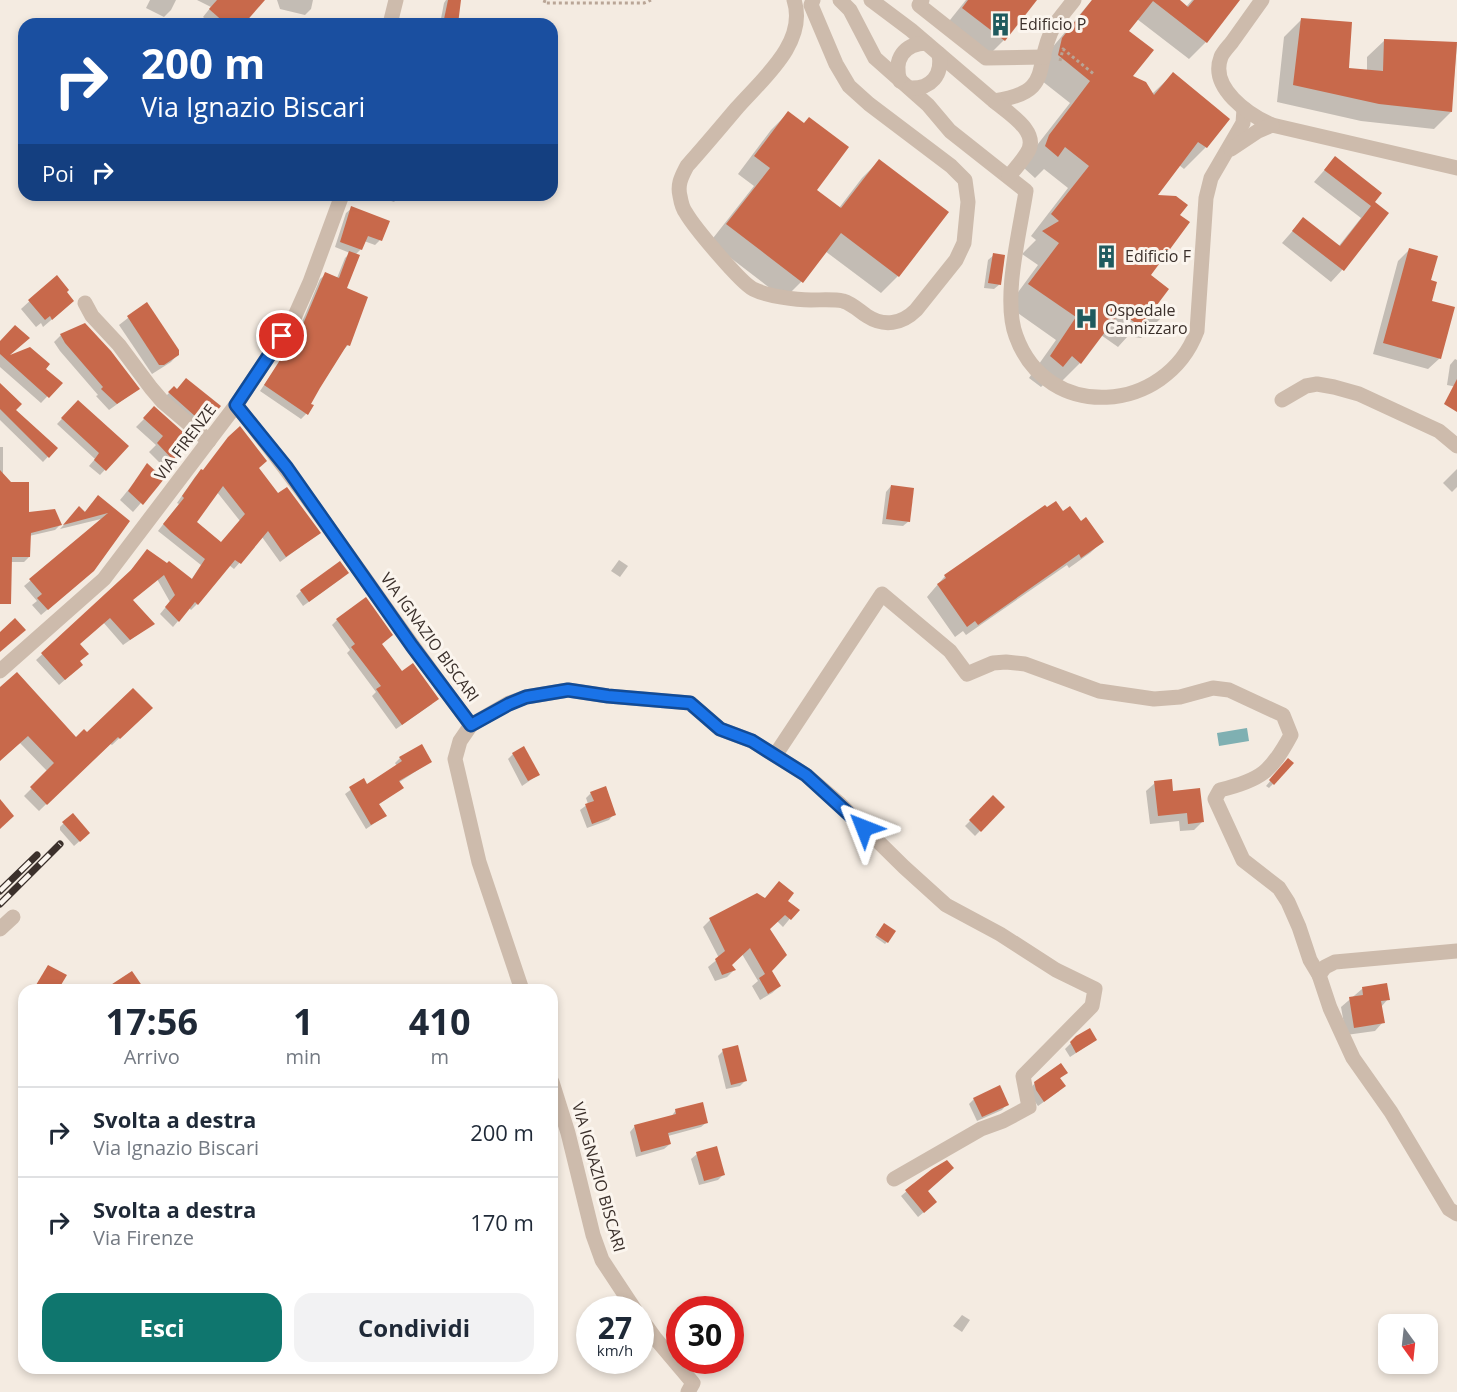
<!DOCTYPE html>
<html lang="it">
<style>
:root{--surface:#fff;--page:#f2f2f3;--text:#1f2937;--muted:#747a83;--line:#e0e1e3;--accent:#0f766e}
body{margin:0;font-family:"Open Sans",sans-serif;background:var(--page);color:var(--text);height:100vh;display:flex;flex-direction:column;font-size:22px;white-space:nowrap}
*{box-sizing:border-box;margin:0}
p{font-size:20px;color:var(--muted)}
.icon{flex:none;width:33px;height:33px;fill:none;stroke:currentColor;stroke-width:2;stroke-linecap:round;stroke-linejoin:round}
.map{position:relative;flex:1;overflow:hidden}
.panel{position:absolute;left:18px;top:984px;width:540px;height:390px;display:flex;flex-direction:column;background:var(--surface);border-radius:18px;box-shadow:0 3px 9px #0003}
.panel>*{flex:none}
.top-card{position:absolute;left:18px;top:18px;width:540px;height:183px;border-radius:18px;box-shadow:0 3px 9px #0003;background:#1a4fa0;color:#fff;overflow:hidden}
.needle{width:39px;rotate:165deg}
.fabs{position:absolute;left:1378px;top:1314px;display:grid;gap:12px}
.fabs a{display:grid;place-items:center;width:60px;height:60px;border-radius:12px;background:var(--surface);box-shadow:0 3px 9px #0003;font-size:30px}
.speed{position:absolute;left:576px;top:1296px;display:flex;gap:12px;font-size:30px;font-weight:700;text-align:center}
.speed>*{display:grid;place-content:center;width:78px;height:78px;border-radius:50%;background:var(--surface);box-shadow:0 3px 9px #0003;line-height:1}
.speed small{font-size:15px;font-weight:400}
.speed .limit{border:9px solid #d22;background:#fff;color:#111}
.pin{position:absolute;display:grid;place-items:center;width:51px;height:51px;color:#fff;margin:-26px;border:3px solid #fff;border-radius:50%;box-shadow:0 2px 6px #0007}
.me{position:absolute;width:66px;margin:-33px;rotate:315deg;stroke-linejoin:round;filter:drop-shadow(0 0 4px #0008)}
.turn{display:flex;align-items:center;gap:21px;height:126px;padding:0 24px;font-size:27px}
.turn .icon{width:78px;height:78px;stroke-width:2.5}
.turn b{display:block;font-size:42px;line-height:51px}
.then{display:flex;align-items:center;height:57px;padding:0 24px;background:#0003;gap:12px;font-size:22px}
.eta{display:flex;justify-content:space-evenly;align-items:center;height:102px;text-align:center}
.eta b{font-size:36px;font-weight:700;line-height:42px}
.cta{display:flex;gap:12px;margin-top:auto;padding:12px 24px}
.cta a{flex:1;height:69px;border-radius:18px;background:var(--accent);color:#fff;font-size:24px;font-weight:700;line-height:69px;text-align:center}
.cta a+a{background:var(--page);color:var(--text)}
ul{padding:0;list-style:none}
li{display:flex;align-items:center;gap:18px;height:90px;padding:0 24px;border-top:2px solid var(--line)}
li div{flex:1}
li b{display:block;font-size:22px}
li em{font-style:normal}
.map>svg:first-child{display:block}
</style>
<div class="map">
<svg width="1457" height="1392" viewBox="0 0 1457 1392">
<rect width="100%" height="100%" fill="#f4ebe1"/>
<path fill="#7fb0b2" d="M1247,728L1249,741L1219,746L1217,733Z"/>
<g fill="#0003" fill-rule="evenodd">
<path d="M150,0H176L171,10L164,17L146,8Z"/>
<path d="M197,0H263L242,24H211L203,17L211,7Z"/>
<path d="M277,0H313L311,9L305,15L280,9Z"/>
<path d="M446,0H460L456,24H440L444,3Z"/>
<path d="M966,0H1035L1004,40L987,57L946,25Z"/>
<path d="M1092,0H1177L1186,7L1192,0H1238L1206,42L1189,59L1137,19L1127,31L1131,76L1152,94L1173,74L1228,119L1206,147L1184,169L1179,165L1155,196L1178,215L1149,275L1155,305L1162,317L1141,338L1128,336L1118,347L1101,335L1080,363L1059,384L1050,378L1041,387L1029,378L1056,340L1008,306L1038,265L1022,254L1036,240L1031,236L1068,188L1044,169L1035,178L1024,168L1027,158L1070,103L1037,77L1041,61Z"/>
<path d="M404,20L423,24H400Z"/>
<path d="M1301,20L1348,70L1367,71V57L1385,40L1457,44L1451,112L1434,129L1361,121L1277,102L1284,37Z"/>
<path d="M788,113L815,190L839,208L862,178L879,161L898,276L881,293L825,251L801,282L784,299L710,242L754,186L738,174L771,130Z"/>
<path d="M1335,158L1373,202L1387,213L1342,270L1331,282L1282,243L1303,219L1338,247L1361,218L1314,182Z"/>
<path d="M374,195H400L394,202Z"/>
<path d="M352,208L380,240L375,245L364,241L361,249L355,255L345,289L348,345L343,350L309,404L306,414L301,419L260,391L295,339L320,279L326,274L337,278L345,258L350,253L335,247L346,213Z"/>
<path d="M1409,250L1429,281L1430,302L1440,358L1428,369L1373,354L1398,261Z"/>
<path d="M994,255L1000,284L994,289L984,288L988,260Z"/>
<path d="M56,277L64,309L43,327L41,323L36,327L21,309Z"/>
<path d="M146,304L179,353L171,362L152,374L119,325Z"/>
<path d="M61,335L138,389L109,410L96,396L98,395L60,351L54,342Z"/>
<path d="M0,342L6,358L44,369L60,383L41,403L0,367Z"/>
<path d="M1455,359L1457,360V387L1447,385L1450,365Z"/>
<path d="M0,385L14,410L56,448L43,462L0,420Z"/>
<path d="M174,388L204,424L199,429L164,398Z"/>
<path d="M78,402L127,446L100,475L89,466L95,459L57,424Z"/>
<path d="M154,409L190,440L164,467L149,452L156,445L136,427Z"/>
<path d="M0,447H3V484L27,513L60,525L55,530L29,536V557L24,562H10L0,589Z"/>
<path d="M148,466L162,479L133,512L120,500Z"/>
<path d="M258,468L278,496L319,533L280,562L262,537L234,569L229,565L197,604L191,610L189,608L173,627L160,614L170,602L157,579L132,600L153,624L123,645L103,622L78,645V662L75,671L59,685L36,660L126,576L142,557L191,580L201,565L158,531L179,504L177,503L195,477L201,471ZM217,492L240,521L221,543L195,522Z"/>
<path d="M1457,469V487L1452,492L1443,483Z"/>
<path d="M891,486L909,521L903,526L882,524L886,492Z"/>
<path d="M92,503L128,521L86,577L41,615L32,605L37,601L24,586L105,518L60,529L73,515L84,513Z"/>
<path d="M1044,507L1062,513L1081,523L1102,542L1090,553L1069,568L1067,565L966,635L963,631L955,637L927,597L945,576Z"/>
<path d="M619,560L628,566L620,577L611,571Z"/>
<path d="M342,578L303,606L296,596L301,591Z"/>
<path d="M337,620L381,645L402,673L432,704L396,729L372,696L376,692L347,653L350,650L332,625Z"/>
<path d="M0,690L76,739L151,708L112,745L109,743L39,811L24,796L48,772L20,743L0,760Z"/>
<path d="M513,754L538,775L522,786L508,759Z"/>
<path d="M400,758L430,762L398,783L402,788L378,805L385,816L366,829L345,794L364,780L367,786L397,766L395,763Z"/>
<path d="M1292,764L1269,788L1266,786L1284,765Z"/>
<path d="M1155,783L1172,792L1203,821L1194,830L1180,831L1179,821L1150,824L1146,791Z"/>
<path d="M591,793L614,814L609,820L587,828L580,810L588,804L586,798Z"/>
<path d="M993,798L1003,807L975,836L965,826Z"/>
<path d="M66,821L83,838L74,846L60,830V827Z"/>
<path d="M764,900L786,901L797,910L783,927L777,921L768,929L771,970L780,986L772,993L760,1000L752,986L758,981L742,954L730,965L734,970L727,977L715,981L708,967L719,958L703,927L710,920Z"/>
<path d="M882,927L887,942L885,944L875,937Z"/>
<path d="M180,985L182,990H166Z"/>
<path d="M1362,989L1388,999L1381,1007L1383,1022L1375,1031L1346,1035L1341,1007Z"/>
<path d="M1077,1037L1096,1040L1070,1057L1065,1049Z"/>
<path d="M723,1051L745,1081L740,1086L726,1089L718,1056Z"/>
<path d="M1066,1073L1059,1079V1091L1038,1106L1031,1096L1030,1089L1035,1083Z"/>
<path d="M974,1099L1007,1104L1002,1110L977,1121L969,1104Z"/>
<path d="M676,1110L707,1122L701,1127L668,1136L670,1144L664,1149L636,1157L630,1132L635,1126L671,1117Z"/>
<path d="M697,1154L724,1174L718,1180L699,1185L691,1159Z"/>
<path d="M932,1170L926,1191L930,1207L918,1217L901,1196Z"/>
<path d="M962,1315L970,1320L962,1332L953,1326Z"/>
</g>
<g fill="#c8694b" fill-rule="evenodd">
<path d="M217,0H265L244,24H226L209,9Z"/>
<path d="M448,0H461L458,24H443Z"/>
<path d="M968,0H1037L1005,41L962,8Z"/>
<path d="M1092,0H1180L1188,7L1194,0H1240L1207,43L1153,1L1129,31L1154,50L1133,76L1146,82L1154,95L1173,72L1230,119L1207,148L1198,142L1158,195L1176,196L1188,205L1180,215L1190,222L1151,275L1169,289L1157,305L1164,317L1149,315L1140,326L1120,312L1081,364L1072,356L1063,367L1050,356L1076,317L1028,284L1059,243L1042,231L1059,221L1051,214L1089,166L1065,147L1058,157L1045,146L1049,135L1090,81L1058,55L1062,38Z"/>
<path d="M1301,18L1352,22L1349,68L1383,71L1384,39L1457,42L1452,112L1379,104L1293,85Z"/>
<path d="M788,111L804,123L809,117L849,147L817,190L841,208L879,159L949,212L899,277L841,233L803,283L726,224L770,168L754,156Z"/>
<path d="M1335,156L1382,193L1375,202L1389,213L1344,271L1292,231L1303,217L1340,246L1371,206L1324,170Z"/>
<path d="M351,206L390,221L382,241L368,236L362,250L340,242Z"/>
<path d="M1409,248L1438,256L1431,280L1437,282L1432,301L1455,307L1441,359L1383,343Z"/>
<path d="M349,251L360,255L347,288L368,297L350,346L347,345L320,388L311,404L314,405L308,415L264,385L296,335L298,336L325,272L339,278Z"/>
<path d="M993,253L1005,255L1001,285L988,283Z"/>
<path d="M57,275L69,290L67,292L74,301L52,320L50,316L45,320L28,300Z"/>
<path d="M147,302L179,350V355L164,365H159L127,316Z"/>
<path d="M85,323L111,351L140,389L117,404L101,389L103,387L65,343L60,334Z"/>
<path d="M15,325L30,338L10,355L30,347L50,364L46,369L63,383L49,398L0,354V341Z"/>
<path d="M186,378L221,406L205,425L168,392L174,386L177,389Z"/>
<path d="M1457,379V412L1444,404Z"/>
<path d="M0,383L22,404L16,410L58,448L49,458L0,409Z"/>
<path d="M78,400L129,446L106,471L94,460L99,453L61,418Z"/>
<path d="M154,406L192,440L173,460L157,443L163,436L143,418Z"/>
<path d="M240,426L267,461L259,468L278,493L287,487L321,533L286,557L268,531L241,564L235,560L198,605L195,602L179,622L165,607L175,595L164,575L133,600L155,624L130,640L110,618L80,644L89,654L80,661L83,665L65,680L41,653L131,570L147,549L167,563L169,561L192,579L205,559L171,532L163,524L184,498L182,496L201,469L203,470L228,437ZM223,486L245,514L221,542L197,522Z"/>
<path d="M147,463L164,479L143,505L128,491Z"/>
<path d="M0,470L11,482H29V512L55,509L62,525L31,533L30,557H12L11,604H0Z"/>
<path d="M891,485L914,488L910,522L886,519Z"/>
<path d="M98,495L130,521L94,571L48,610L37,598L42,594L29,579L108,513L63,525L79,506L85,512Z"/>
<path d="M1056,501L1063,511L1070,506L1081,521L1086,517L1104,542L1081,558L1079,554L978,625L975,621L967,627L937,584L946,578L944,575L1045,505L1047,507Z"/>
<path d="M340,561L349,573L309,602L300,590Z"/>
<path d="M366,597L393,635L382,644L402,671L413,663L439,699L402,725L376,689L381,686L351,647L355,644L336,619Z"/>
<path d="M15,618L26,630L0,652V632Z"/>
<path d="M17,672L76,737L84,729L87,732L133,688L153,708L120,739L118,737L47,805L30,787L54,763L28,736L0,761V687Z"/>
<path d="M422,744L432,762L399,781L404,788L379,804L387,816L371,825L349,787L364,778L367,784L402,761L399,757Z"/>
<path d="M524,746L540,775L528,781L512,753Z"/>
<path d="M1288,758L1294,763L1274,785L1269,780Z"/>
<path d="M1172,779L1173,791L1200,788L1204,822L1188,824L1187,813L1158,816L1154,781Z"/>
<path d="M606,786L616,815L592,824L585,804L594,801L590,792Z"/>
<path d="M993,795L1005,807L981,832L969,820Z"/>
<path d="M0,799L14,816L0,829Z"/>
<path d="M73,813L90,833L80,842L62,822Z"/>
<path d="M779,881L794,893L788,901L800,910L791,920L785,915L770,929L787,955L772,971L781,986L768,994L759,978L765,974L750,948L732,965L736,970L722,975L715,959L725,951L709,918L757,893L765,898Z"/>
<path d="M884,923L896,931L888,943L876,935Z"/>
<path d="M48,965L67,975L58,990H33Z"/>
<path d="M132,971L145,990H103Z"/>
<path d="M1387,983L1390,1000L1381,1001L1385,1023L1354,1028L1349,997L1363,995L1362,987Z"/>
<path d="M1090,1028L1097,1040L1076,1053L1070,1042L1076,1036Z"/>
<path d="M738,1045L747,1081L731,1085L722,1049Z"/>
<path d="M1061,1063L1068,1073L1060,1078L1066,1086L1044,1102L1036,1090L1034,1082Z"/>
<path d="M1000,1085L1009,1105L982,1117L973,1098Z"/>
<path d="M703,1102L708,1123L668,1133L671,1144L641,1152L634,1125L676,1114L675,1109Z"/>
<path d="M717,1146L725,1175L704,1181L696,1152Z"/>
<path d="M947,1160L954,1168L928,1191L937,1202L924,1213L905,1190L932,1169Z"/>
</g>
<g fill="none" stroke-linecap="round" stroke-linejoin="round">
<g stroke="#b9a596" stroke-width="3" stroke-dasharray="3 3" stroke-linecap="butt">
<path d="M545,0L544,3H644L651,0"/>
<path d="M1060,61L1063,49L1095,75"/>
</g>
<g stroke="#cdbbac" stroke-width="15">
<path d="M794,0C808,43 761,80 736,109C720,128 704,147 687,166C682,176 677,184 680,196C681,202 682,208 686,213C694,227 740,282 753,289C767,296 796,300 811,300C822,300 834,299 843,301C853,304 859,311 867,316C884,327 902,324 916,310L956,260L964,243L968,202L965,180L951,166L869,104L849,86L836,64L811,5L813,0"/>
<path d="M840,0L850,10L875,58L928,105L950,131L1026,191C1020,231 1002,299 1016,336C1047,423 1166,414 1197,331L1206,198L1211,178L1243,123L1244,109"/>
<path d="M871,0L911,30L994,101C1056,92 1032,66 1054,26C1060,17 1068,8 1074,0"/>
<path d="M922,0L919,5L986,58L1044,57"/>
<path d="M1262,0C1252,14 1242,28 1232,42C1229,46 1223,52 1221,57C1209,88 1249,115 1272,125L1457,168"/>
<path d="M390,24L396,0"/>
<path d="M900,81C893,59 904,44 926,43"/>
<path d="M910,88C931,89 943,75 939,54"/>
<path d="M994,101C1008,113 1041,132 1027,153C1022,161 1015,169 1009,176"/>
<path d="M1231,149L1258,131L1272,125"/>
<path d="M85,303L92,316L119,345L151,388L163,402L209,441"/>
<path d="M1282,400L1306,386L1317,384L1334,387L1359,394L1439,431L1457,446"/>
<path d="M236,405C319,508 391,619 471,725L460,741L455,759L479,862L522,990"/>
<path d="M0,671L104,579L236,405L294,318L310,282L342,195"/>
<path d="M471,725L509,703L526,697L568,690L608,696L690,703L720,729L752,741L806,775L840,804L904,867L946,905L1000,934L1056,970L1095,989L1092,1006L1023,1076L1029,1107L1003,1121L981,1129L894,1179"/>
<path d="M776,754L882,594L950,651L967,674L993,663L1006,662L1025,664L1099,691L1154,699L1180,697L1213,688L1229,690L1283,715L1291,735C1271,772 1261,780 1220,790L1215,799L1243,860L1279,888L1288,902L1299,927L1310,960L1319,975L1330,1008L1353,1058L1391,1112L1449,1209L1457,1214"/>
<path d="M0,929L13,917"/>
<path d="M1319,975L1325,967L1335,962L1457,951"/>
<path d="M552,1082L568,1133L593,1235L602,1260L635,1310"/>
<path d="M640,1317L655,1338L693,1383L688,1392"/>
</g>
<defs>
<g id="rail">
<path d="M0,891L37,855"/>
<path d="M0,904L60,844"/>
</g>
</defs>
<use href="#rail" stroke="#3b302b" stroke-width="7"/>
<use href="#rail" stroke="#fbf5ee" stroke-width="4.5" stroke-dasharray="14" stroke-linecap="butt"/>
</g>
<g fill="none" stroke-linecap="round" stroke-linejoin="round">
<defs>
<path id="route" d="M282,336L236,405L287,468L412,646L471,725L509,704L526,697L568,690L608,696L690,703L720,729L752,741L806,775L864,828"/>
</defs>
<use href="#route" stroke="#114b97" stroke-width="15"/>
<use href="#route" stroke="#1a73e8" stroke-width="10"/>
</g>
<defs>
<symbol id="building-bare" viewBox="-9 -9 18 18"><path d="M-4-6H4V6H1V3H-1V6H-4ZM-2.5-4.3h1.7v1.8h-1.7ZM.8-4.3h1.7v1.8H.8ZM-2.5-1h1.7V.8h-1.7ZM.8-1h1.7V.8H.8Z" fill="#1f5a5e" stroke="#fbf5ee" stroke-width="2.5" paint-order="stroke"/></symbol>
<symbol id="hospital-bare" viewBox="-9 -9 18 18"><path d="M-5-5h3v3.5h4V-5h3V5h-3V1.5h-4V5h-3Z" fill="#1f5a5e" stroke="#fbf5ee" stroke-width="2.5" paint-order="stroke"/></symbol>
</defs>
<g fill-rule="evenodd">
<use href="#building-bare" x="984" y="8" width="33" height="33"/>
<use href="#building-bare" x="1090" y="240" width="33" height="33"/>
<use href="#hospital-bare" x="1070" y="302" width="33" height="33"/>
</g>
<g text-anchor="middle" stroke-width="6" stroke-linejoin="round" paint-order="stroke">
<g font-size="16" fill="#3b302b" stroke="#fbf5ee" text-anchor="start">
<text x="1019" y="30">Edificio P</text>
<text x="1125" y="262">Edificio F</text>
<text x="1105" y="316">Ospedale<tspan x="1105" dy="18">Cannizzaro</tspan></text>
</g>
<g font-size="16" fill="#3b302b" stroke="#fbf5ee">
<text transform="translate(185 442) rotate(-53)" y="6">VIA FIRENZE</text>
<text transform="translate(430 637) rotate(54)" y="6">VIA IGNAZIO BISCARI</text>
<text transform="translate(599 1177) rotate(74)" y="6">VIA IGNAZIO BISCARI</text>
</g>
</g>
</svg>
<div class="fabs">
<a><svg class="needle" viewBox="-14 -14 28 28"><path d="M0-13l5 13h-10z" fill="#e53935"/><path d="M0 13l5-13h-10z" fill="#747a83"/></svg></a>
</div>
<div class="speed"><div>27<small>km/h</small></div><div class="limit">30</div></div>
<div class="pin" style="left:282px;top:336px;background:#d93025"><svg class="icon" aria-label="arrive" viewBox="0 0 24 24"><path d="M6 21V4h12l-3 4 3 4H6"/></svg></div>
<svg class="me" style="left:864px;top:828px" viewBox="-20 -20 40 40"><path d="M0-17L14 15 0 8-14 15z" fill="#1a73e8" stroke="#fff" stroke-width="4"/></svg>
<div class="top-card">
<div class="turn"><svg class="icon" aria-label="right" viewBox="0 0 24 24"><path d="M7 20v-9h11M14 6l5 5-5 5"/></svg><div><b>200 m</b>Via Ignazio Biscari</div></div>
<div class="then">Poi<svg class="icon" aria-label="right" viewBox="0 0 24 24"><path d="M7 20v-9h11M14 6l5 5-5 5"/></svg></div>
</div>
<section class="panel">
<div class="eta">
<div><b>17:56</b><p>Arrivo</p></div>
<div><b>1</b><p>min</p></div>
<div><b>410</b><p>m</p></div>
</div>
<ul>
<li><svg class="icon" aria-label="right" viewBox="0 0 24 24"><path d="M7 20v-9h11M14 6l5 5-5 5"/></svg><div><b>Svolta a destra</b><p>Via Ignazio Biscari</p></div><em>200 m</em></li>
<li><svg class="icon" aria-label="right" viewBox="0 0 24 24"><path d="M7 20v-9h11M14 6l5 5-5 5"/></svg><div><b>Svolta a destra</b><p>Via Firenze</p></div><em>170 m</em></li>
</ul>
<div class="cta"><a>Esci</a><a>Condividi</a></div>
</section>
</div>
